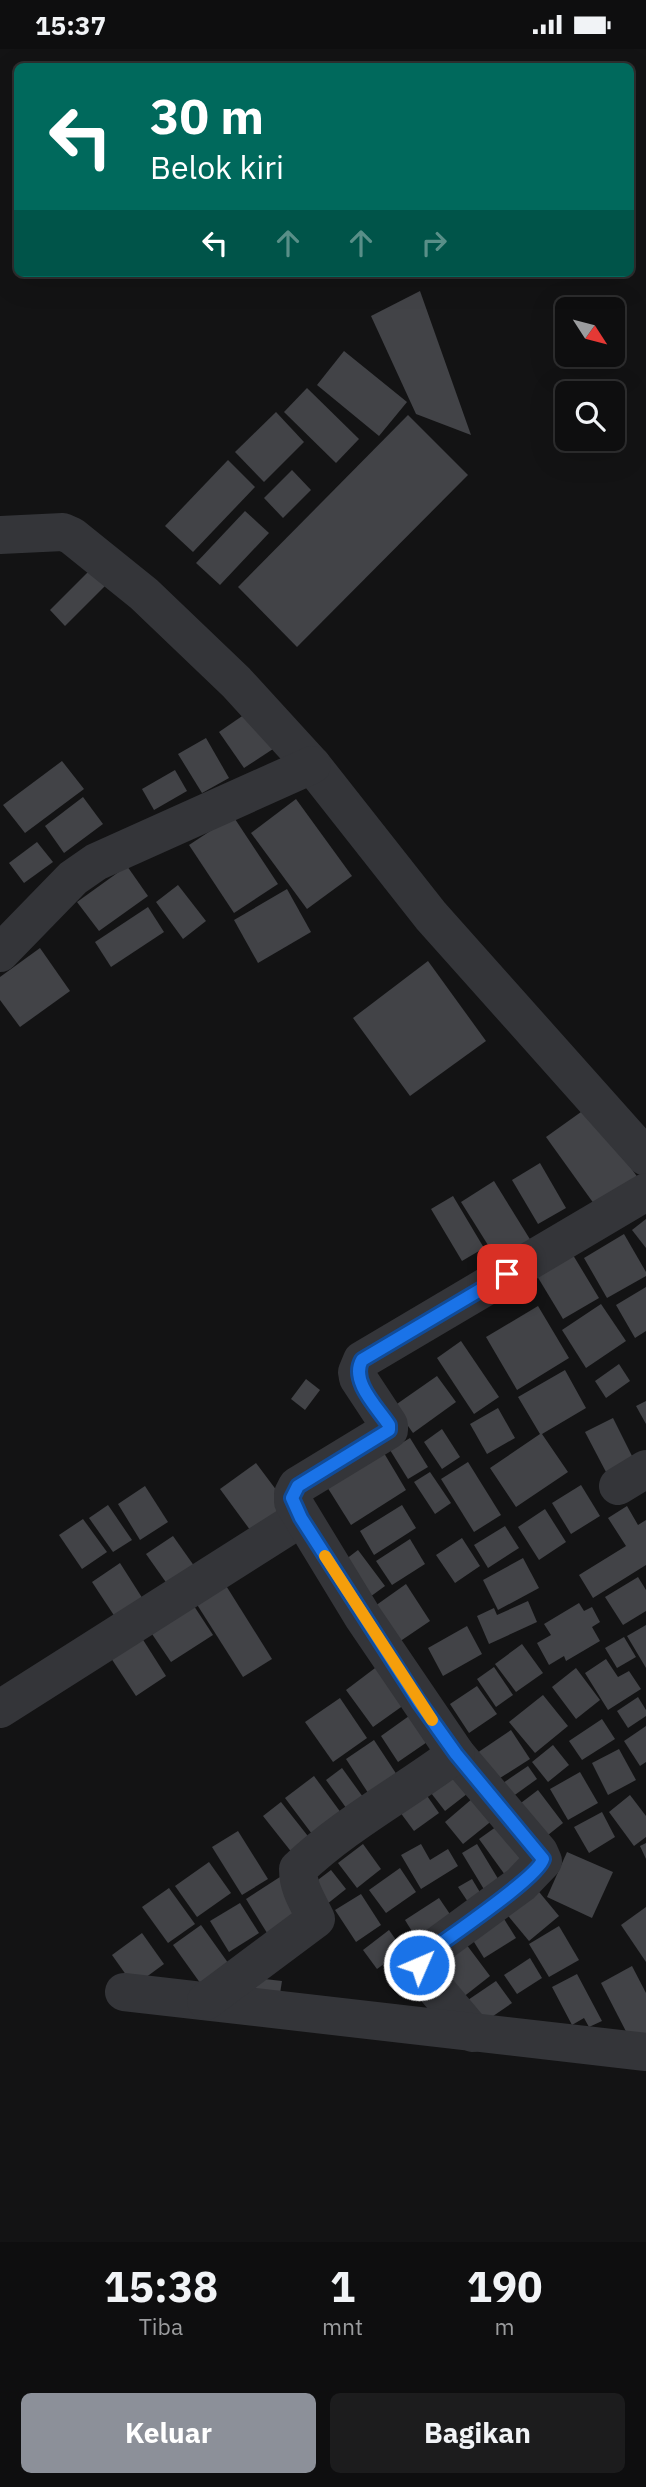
<!DOCTYPE html>
<html lang="id">
<style>
:root{--surface:#0e0e0f;--page:#1c1c1d;--text:#f1f3f6;--muted:#9b9c9e;--line:#2e2e2f;--accent:#8c9099}
body{margin:0;font-family:"IBM Plex Sans",sans-serif;background:var(--page);color:var(--text);height:100vh;display:flex;flex-direction:column;font-size:26px;white-space:nowrap}
*{box-sizing:border-box;margin:0}
p{font-size:23px;color:var(--muted)}
.icon{flex:none;width:38px;height:38px;fill:none;stroke:currentColor;stroke-width:2;stroke-linecap:round;stroke-linejoin:round}
.map{position:relative;height:2193px;overflow:hidden}
.sheet{display:flex;flex-direction:column;background:var(--surface);flex:1}
.sheet>*{flex:none}
.top-card{position:absolute;left:14px;top:14px;width:620px;height:214px;border-radius:10px;box-shadow:0 7px 28px #0002,0 0 0 2px var(--line);background:#00695c;color:#fff;overflow:hidden}
.needle{width:46px;rotate:126deg}
.tools{position:absolute;left:555px;top:248px;display:grid;gap:14px}
.tools a{display:grid;place-items:center;width:70px;height:70px;border-radius:10px;background:var(--surface);box-shadow:0 7px 28px #0002,0 0 0 2px var(--line);font-size:35px}
.pin{position:absolute;display:grid;place-items:center;width:60px;height:60px;color:#fff;margin:-30px;border-radius:14px;box-shadow:0 4px 10px #0006}
.me{position:absolute;width:77px;margin:-38px;rotate:45deg;stroke-linejoin:round;filter:drop-shadow(0 0 5px #0008)}
.turn{display:flex;align-items:center;gap:24px;height:147px;padding:0 21px;font-size:32px}
.turn .icon{width:91px;height:91px;stroke-width:2.5}
.turn b{display:block;font-size:49px;line-height:60px}
.lanes{display:flex;align-items:center;height:66px;padding:0 21px;background:#0003;justify-content:center;gap:35px;direction:ltr}
.lanes .off{opacity:.35}
.eta{display:flex;justify-content:space-evenly;align-items:center;height:119px;text-align:center}
.eta b{font-size:42px;font-weight:800;line-height:49px}
.cta{display:flex;gap:14px;margin-top:auto;padding:14px 21px}
.cta a{flex:1;height:80px;border-radius:10px;background:var(--accent);color:#fff;font-size:28px;font-weight:800;line-height:80px;text-align:center}
.cta a+a{background:var(--page);color:var(--text)}
.status{display:flex;justify-content:space-between;align-items:center;height:49px;padding:0 35px;background:var(--surface);direction:ltr}
.status svg{height:19px;fill:currentColor}
.map>svg:first-child{display:block}
</style>
<div class="status"><b>15:37</b><svg viewBox="0 0 49 12"><path d="M0 12V9h3v3zM5 12V6h3v6zM10 12V3h3v9zM15 12V0h3v12zM26 1h20v11H26zM47 4h2v5h-2z"/></svg></div>
<div class="map">
<svg width="646" height="2193" viewBox="0 0 646 2193">
<rect width="100%" height="100%" fill="#131314"/>
<g fill="#424347">
<path d="M420,242L471,386L416,365L371,267Z"/>
<path d="M344,302L407,353L379,387L317,336Z"/>
<path d="M307,339L359,390L336,414L284,363Z"/>
<path d="M276,363L304,393L264,433L235,403Z"/>
<path d="M408,366L468,426L297,598L238,538Z"/>
<path d="M228,411L255,438L193,503L165,477Z"/>
<path d="M292,421L311,441L283,469L264,449Z"/>
<path d="M245,462L269,484L220,536L196,514Z"/>
<path d="M92,519L108,534L65,577L50,561Z"/>
<path d="M248,663L273,700L244,719L219,683Z"/>
<path d="M206,689L229,729L202,744L178,705Z"/>
<path d="M62,712L84,740L25,784L3,756Z"/>
<path d="M175,721L187,742L154,761L142,740Z"/>
<path d="M83,748L103,775L64,804L45,777Z"/>
<path d="M296,750L352,827L307,860L251,784Z"/>
<path d="M233,767L278,835L234,864L189,796Z"/>
<path d="M37,793L53,813L24,834L9,814Z"/>
<path d="M127,817L148,847L99,882L77,853Z"/>
<path d="M178,836L206,872L183,890L156,853Z"/>
<path d="M287,840L311,883L258,914L234,871Z"/>
<path d="M148,858L164,883L111,918L95,893Z"/>
<path d="M40,899L70,942L20,978L0,951V928Z"/>
<path d="M428,912L486,992L410,1047L353,969Z"/>
<path d="M588,1058L643,1136L602,1166L546,1088Z"/>
<path d="M540,1114L566,1159L538,1175L512,1131Z"/>
<path d="M494,1132L536,1200L503,1220L461,1153Z"/>
<path d="M453,1147L484,1199L462,1212L431,1160Z"/>
<path d="M646,1170V1199L632,1181Z"/>
<path d="M624,1185L646,1223V1227L607,1249L584,1209Z"/>
<path d="M573,1206L599,1249L563,1270L537,1227Z"/>
<path d="M646,1238V1282L635,1289L616,1256Z"/>
<path d="M601,1255L626,1292L586,1319L562,1281Z"/>
<path d="M538,1257L569,1309L517,1341L486,1288Z"/>
<path d="M461,1292L499,1348L474,1365L437,1309Z"/>
<path d="M619,1315L630,1332L606,1349L595,1332Z"/>
<path d="M565,1321L586,1359L542,1385L568,1423L516,1458L490,1419L540,1385L518,1348Z"/>
<path d="M437,1327L456,1353L413,1384L394,1357Z"/>
<path d="M306,1330L320,1341L305,1361L291,1350Z"/>
<path d="M646,1352V1375L636,1357Z"/>
<path d="M498,1359L515,1389L487,1405L470,1375Z"/>
<path d="M613,1369L633,1409L606,1423L585,1383Z"/>
<path d="M442,1380L460,1408L442,1420L424,1393Z"/>
<path d="M410,1389L428,1418L408,1430L390,1401Z"/>
<path d="M381,1399L406,1441L351,1476L324,1433Z"/>
<path d="M468,1413L501,1466L474,1483L441,1430Z"/>
<path d="M256,1414L292,1462L256,1489L220,1440Z"/>
<path d="M430,1423L451,1454L435,1465L414,1433Z"/>
<path d="M581,1436L600,1467L571,1485L552,1454Z"/>
<path d="M145,1437L168,1473L140,1491L118,1455Z"/>
<path d="M108,1456L132,1491L113,1503L89,1469Z"/>
<path d="M402,1456L416,1479L374,1506L360,1482Z"/>
<path d="M627,1457L638,1476L646,1471V1516L593,1549L579,1526L626,1497L608,1469Z"/>
<path d="M545,1460L566,1493L539,1511L518,1478Z"/>
<path d="M83,1470L107,1503L82,1520L59,1486Z"/>
<path d="M505,1477L519,1499L488,1519L474,1496Z"/>
<path d="M173,1487L197,1521L170,1539L146,1505Z"/>
<path d="M462,1489L480,1517L455,1534L436,1506Z"/>
<path d="M410,1490L425,1515L392,1536L376,1512Z"/>
<path d="M358,1501L385,1537L363,1553L337,1517Z"/>
<path d="M523,1509L539,1539L498,1561L483,1531Z"/>
<path d="M120,1514L148,1558L121,1577L92,1533Z"/>
<path d="M638,1528L646,1541V1562L623,1576L605,1548Z"/>
<path d="M225,1535L272,1610L243,1628L196,1554Z"/>
<path d="M406,1535L430,1572L399,1593L375,1557Z"/>
<path d="M528,1552L537,1573L489,1595L477,1567L494,1559L497,1566Z"/>
<path d="M192,1554L213,1586L171,1613L150,1582Z"/>
<path d="M579,1554L584,1562L592,1558L600,1573L592,1578L600,1592L566,1612L564,1607L549,1616L537,1594L551,1586L544,1575Z"/>
<path d="M646,1576V1619L627,1587Z"/>
<path d="M467,1577L482,1605L443,1627L428,1599Z"/>
<path d="M140,1586L166,1627L136,1647L109,1606Z"/>
<path d="M624,1588L636,1608L617,1619L605,1599Z"/>
<path d="M522,1595L543,1624L516,1643L495,1615Z"/>
<path d="M606,1610L618,1628L629,1622L641,1640L608,1661L585,1624Z"/>
<path d="M383,1613L411,1651L373,1678L346,1641Z"/>
<path d="M494,1618L513,1646L496,1658L477,1630Z"/>
<path d="M576,1619L600,1651L576,1670L552,1638Z"/>
<path d="M477,1637L497,1665L469,1684L450,1655Z"/>
<path d="M543,1646L568,1677L535,1704L509,1673Z"/>
<path d="M638,1648L646,1661V1667L628,1679L617,1662Z"/>
<path d="M340,1649L367,1689L333,1713L305,1673Z"/>
<path d="M416,1662L433,1689L398,1713L381,1687Z"/>
<path d="M602,1670L615,1690L582,1711L569,1692Z"/>
<path d="M646,1677V1713L640,1717L624,1692Z"/>
<path d="M511,1681L530,1710L492,1734L474,1706Z"/>
<path d="M374,1691L403,1735L374,1753L346,1710Z"/>
<path d="M553,1696L569,1716L548,1733L532,1713Z"/>
<path d="M619,1700L636,1731L608,1746L592,1714Z"/>
<path d="M528,1717L537,1730L512,1748L503,1734Z"/>
<path d="M342,1719L368,1755L352,1767L326,1731Z"/>
<path d="M458,1723L472,1741L445,1762L431,1744Z"/>
<path d="M580,1723L598,1754L568,1771L550,1740Z"/>
<path d="M314,1727L347,1772L318,1793L285,1749Z"/>
<path d="M423,1741L439,1764L414,1782L397,1759Z"/>
<path d="M538,1741L563,1774L538,1794L513,1760Z"/>
<path d="M480,1743L499,1766L463,1795L445,1773Z"/>
<path d="M630,1746L646,1767V1788L634,1797L609,1763Z"/>
<path d="M281,1753L311,1791L293,1805L263,1767Z"/>
<path d="M602,1763L615,1788L589,1804L574,1778Z"/>
<path d="M507,1770L536,1810L508,1830L479,1790Z"/>
<path d="M238,1782L268,1830L242,1846L212,1798Z"/>
<path d="M646,1794V1810L640,1797Z"/>
<path d="M363,1795L381,1820L357,1839L338,1814Z"/>
<path d="M421,1795L430,1811L448,1800L458,1817L421,1840L401,1806Z"/>
<path d="M477,1795L503,1838L488,1847L462,1804Z"/>
<path d="M567,1803L613,1823L592,1869L547,1848Z"/>
<path d="M209,1813L231,1844L197,1868L175,1837Z"/>
<path d="M400,1819L416,1843L386,1864L369,1841Z"/>
<path d="M331,1821L346,1840L317,1863L302,1843Z"/>
<path d="M283,1826L310,1867L272,1892L246,1850Z"/>
<path d="M472,1830L481,1845L468,1853L458,1838Z"/>
<path d="M535,1838L559,1867L529,1892L505,1863Z"/>
<path d="M169,1839L195,1875L168,1894L142,1858Z"/>
<path d="M361,1845L381,1876L356,1893L335,1861Z"/>
<path d="M439,1849L456,1874L421,1897L405,1871Z"/>
<path d="M240,1854L259,1884L229,1903L210,1872Z"/>
<path d="M646,1858V1913L621,1876Z"/>
<path d="M501,1865L516,1889L484,1909L469,1885Z"/>
<path d="M201,1876L231,1918L203,1938L173,1896Z"/>
<path d="M559,1877L579,1911L549,1928L529,1895Z"/>
<path d="M389,1881L403,1901L377,1920L363,1901Z"/>
<path d="M142,1884L164,1915L134,1937L112,1906Z"/>
<path d="M463,1891L490,1927L462,1949L435,1912Z"/>
<path d="M530,1909L542,1929L517,1945L504,1926Z"/>
<path d="M632,1917L646,1944V1987L632,1994L601,1934Z"/>
<path d="M577,1925L602,1972L589,1978L584,1969L572,1976L552,1938Z"/>
<path d="M256,1929L282,1932L279,1951L254,1948Z"/>
<path d="M496,1932L512,1954L480,1976L465,1953Z"/>
</g>
<g fill="none" stroke-linecap="round" stroke-linejoin="round">
<g stroke="#343539" stroke-width="38">
<path d="M0,486L63,483L72,487L144,545L236,633L312,716L431,867L646,1108"/>
<path d="M0,904L73,829L96,813L312,716"/>
<path d="M618,1437L646,1420"/>
<path d="M0,1660L301,1469"/>
<path d="M456,1705L539,1803L543,1812L521,1835L427,1904L419,1913L420,1921L473,1984"/>
<path d="M124,1943L646,2003"/>
<path d="M206,1952L316,1870C308,1853 298,1840 298,1820C345,1775 404,1744 456,1705L363,1568L293,1453V1445L297,1437L389,1381V1376L358,1329L357,1323L362,1311L646,1143"/>
</g>
</g>
<g fill="none" stroke-linecap="round" stroke-linejoin="round">
<defs>
<path id="route" d="M419,1916L421,1910L428,1904C447,1889 539,1828 543,1810L456,1705L419,1653L301,1469L292,1449L298,1437L389,1381V1376C377,1358 350,1332 362,1311L507,1225"/>
</defs>
<use href="#route" stroke="#114b97" stroke-width="18"/>
<use href="#route" stroke="#1a73e8" stroke-width="12"/>
<path stroke="#f59e0b" stroke-width="12" d="M325,1507L432,1671"/>
</g>
</svg>
<div class="tools">
<a><svg class="needle" viewBox="-14 -14 28 28"><path d="M0-13l5 13h-10z" fill="#e53935"/><path d="M0 13l5-13h-10z" fill="#9b9c9e"/></svg></a>
<a><svg class="icon" aria-label="search" viewBox="0 0 24 24"><circle cx="10" cy="10" r="6"/><path d="M15 15l6 6"/></svg></a>
</div>
<div class="pin" style="left:507px;top:1225px;background:#d93025"><svg class="icon" aria-label="arrive" viewBox="0 0 24 24"><path d="M6 21V4h12l-3 4 3 4H6"/></svg></div>
<svg class="me" style="left:419px;top:1916px" viewBox="-20 -20 40 40"><circle r="17" fill="#1a73e8" stroke="#fff" stroke-width="3"/><path d="M0-11L8 9 0 5-8 9z" fill="#fff"/></svg>
<div class="top-card">
<div class="turn"><svg class="icon" aria-label="left" viewBox="0 0 24 24"><path d="M17 20v-9H6M10 6l-5 5 5 5"/></svg><div><b>30 m</b>Belok kiri</div></div>
<div class="lanes"><svg class="icon" aria-label="left" viewBox="0 0 24 24"><path d="M17 20v-9H6M10 6l-5 5 5 5"/></svg><svg class="icon off" aria-label="ahead" viewBox="0 0 24 24"><path d="M12 20V5M6 11l6-6 6 6"/></svg><svg class="icon off" aria-label="ahead" viewBox="0 0 24 24"><path d="M12 20V5M6 11l6-6 6 6"/></svg><svg class="icon off" aria-label="right" viewBox="0 0 24 24"><path d="M7 20v-9h11M14 6l5 5-5 5"/></svg></div>
</div>
</div>
<section class="sheet">
<div class="eta">
<div><b>15:38</b><p>Tiba</p></div>
<div><b>1</b><p>mnt</p></div>
<div><b>190</b><p>m</p></div>
</div>
<div class="cta"><a>Keluar</a><a>Bagikan</a></div>
</section>
